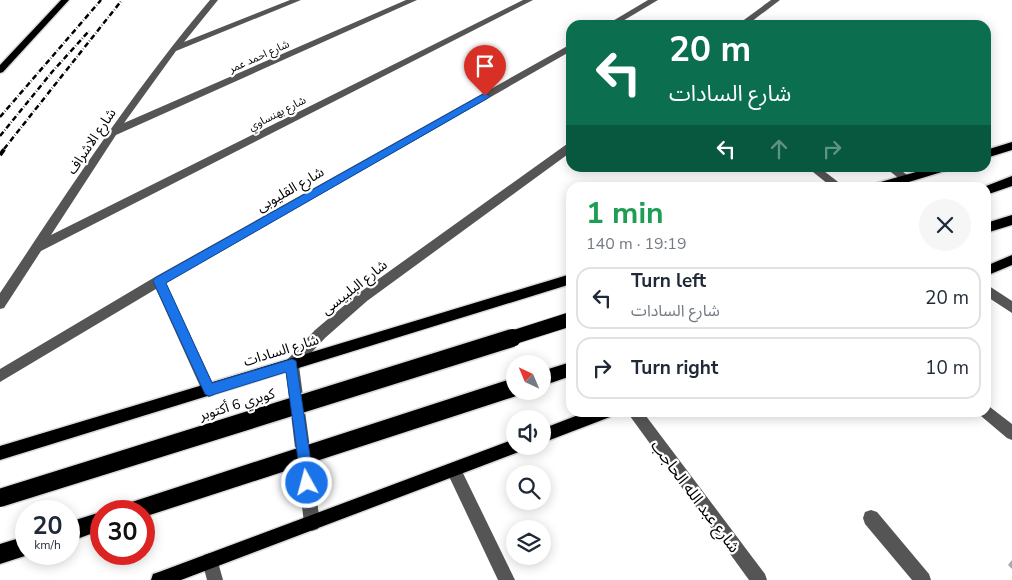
<!DOCTYPE html>
<meta charset="utf-8">
<style>
:root{--surface:#fff;--page:#f6f6f7;--text:#1f2937;--muted:#747a83;--line:#e0e1e3}
body{margin:0;font-family:"Nunito Sans","Noto Sans Arabic",sans-serif;background:var(--page);color:var(--text);height:100vh;display:flex;flex-direction:column;font-size:19px;white-space:nowrap}
*{box-sizing:border-box;margin:0}
p{font-size:16px;color:var(--muted)}
.icon{flex:none;width:28px;height:28px;fill:none;stroke:currentColor;stroke-width:2;stroke-linecap:round;stroke-linejoin:round}
.map{position:relative;flex:1;overflow:hidden}
.panel{position:absolute;left:566px;top:182px;width:425px;height:235px;display:flex;flex-direction:column;background:var(--surface);border-radius:15px;box-shadow:0 2px 12px #0003}
.panel>*{flex:none}
.hud{position:absolute;left:566px;top:20px;width:425px;height:152px;border-radius:15px;box-shadow:0 2px 12px #0003;background:#0b6e4f;color:#fff;overflow:hidden}
.needle{width:32px;rotate:316deg}
.tools{position:absolute;left:506px;top:355px;display:grid;gap:10px}
.tools a{display:grid;place-items:center;width:45px;height:45px;border-radius:50%;background:var(--surface);box-shadow:0 2px 12px #0003;font-size:25px}
.speed{position:absolute;left:15px;top:500px;display:flex;gap:10px;font-size:25px;font-weight:700;text-align:center}
.speed>*{display:grid;place-content:center;width:65px;height:65px;border-radius:50%;background:var(--surface);box-shadow:0 2px 12px #0003;line-height:1}
.speed small{font-size:12px;font-weight:400}
.speed .limit{border:8px solid #d22;background:#fff;color:#111}
.pin{position:absolute;display:grid;place-items:center;width:42px;height:42px;color:#fff;margin:-51px -21px;border-radius:50% 50% 50% 0;rotate:-45deg;box-shadow:0 0 5px #0007}
.pin .icon{rotate:45deg}
.me{position:absolute;width:55px;margin:-28px;rotate:353deg;stroke-linejoin:round;filter:drop-shadow(0 0 4px #0008)}
.turn{display:flex;align-items:center;gap:18px;height:105px;padding:0 20px;font-size:22px}
.turn .icon{width:65px;height:65px;stroke-width:2.5}
.turn b{display:block;font-size:35px;line-height:42px}
.lanes{display:flex;align-items:center;height:48px;padding:0 20px;background:#0003;justify-content:center;gap:25px;direction:ltr}
.lanes .off{opacity:.35}
.round{display:grid;place-items:center;flex:none;width:52px;height:52px;border-radius:26px;background:var(--page)}
.headline{display:flex;align-items:center;justify-content:space-between;height:85px;padding:0 20px}
h1{font-size:30px;font-weight:700;line-height:38px;color:#1e9e55}
ul{padding:0;list-style:none}
li{display:flex;align-items:center;gap:15px;height:62px;margin:0 10px 8px;padding:0 10px;border:2px solid var(--line);border-radius:15px}
li div{flex:1}
li b{display:block;font-size:19px}
li em{font-style:normal}
.map>svg:first-child{display:block}
</style>
<div class="map">
<svg width="1012" height="580" viewBox="0 0 1012 580">
<rect width="100%" height="100%" fill="#fff"/>
<g fill="none" stroke-linecap="round" stroke-linejoin="round">
<defs>
<g id="major">
<path d="M61,0H69L3,72L0,73V65Z"/>
<path d="M1012,142V150L986,158V150Z"/>
<path d="M930,168H946L945,171L889,188H869L870,185Z"/>
<path d="M1012,255V265L986,276V266Z"/>
<path d="M571,274V284L0,460V446Z"/>
<path d="M586,412H612L610,417L542,443V429Z"/>
<path d="M515,439V446H523L521,451L516,453L181,580H151L153,574L159,572Z"/>
</g>
<g id="highway">
<path d="M1012,176V186L986,195V188H981Z"/>
<path d="M1012,215V225L986,233V223Z"/>
<path d="M571,362V376L542,386V371Z"/>
<path d="M101,512V530L69,542V522Z"/>
<path d="M26,536V554H31L0,564V544Z"/>
</g>
</defs>
<use href="#major" stroke="#dbdbdb" stroke-width="3"/>
<use href="#highway" stroke="#dbdbdb" stroke-width="3"/>
<g fill="#555" fill-rule="evenodd">
<path d="M210,0H218L184,42L290,0H301L176,51L124,123L406,0H417L116,135L51,235L523,0H533L41,251L4,308L0,309V293C67,193 132,92 210,0Z"/>
<path d="M648,0H658L616,25H606Z"/>
<path d="M771,0H780L747,25H737Z"/>
<path d="M571,44V51L166,283L216,390L214,395L209,397L204,395L156,289L0,382V369L155,277Z"/>
<path d="M567,144H571V152L367,301L325,338L299,366L320,523L318,529L312,531L306,529L304,523L285,364L287,360L315,330L359,293Z"/>
<path d="M808,168H820L846,188H833Z"/>
<path d="M886,168H898L911,178L910,181H902Z"/>
<path d="M986,284L1012,301V313L986,296Z"/>
<path d="M986,404L1012,424V440L1007,438L981,416L979,412H986Z"/>
<path d="M627,412H643L765,574L767,580H749Z"/>
<path d="M454,462L459,465L515,580H498L446,470L449,465Z"/>
<path d="M871,510L877,512L929,574L931,580H912L865,524L863,518L865,512Z"/>
<path d="M210,553L216,555L223,580H207L202,561L204,555Z"/>
</g>
<use href="#major" fill="#000" fill-rule="evenodd"/>
<use href="#highway" fill="#000" fill-rule="evenodd"/>
<g stroke="#000" stroke-width="2.5" stroke-dasharray="5.5 2 0.5 2" stroke-linecap="butt">
<path d="M0,117L101,0"/>
<path d="M0,136L52,72L89,31"/>
<path d="M4,149L122,0"/>
</g>
<path stroke="#000" stroke-width="4" stroke-dasharray="7 2.5 1 2.5" stroke-linecap="butt" d="M0,155L5,148"/>
<defs>
<path id="highway-bridge-far1" d="M508,339L571,319"/>
<g id="highway-bridge">
<path d="M0,498L512,338"/>
<path d="M133,511L515,387"/>
</g>
</defs>
<use href="#highway-bridge-far1" stroke="#dbdbdb" stroke-width="16" stroke-linecap="butt"/>
<use href="#highway-bridge" stroke="#dbdbdb" stroke-width="21" stroke-linecap="butt"/>
<use href="#highway-bridge-far1" stroke="#000" stroke-width="14"/>
<use href="#highway-bridge" stroke="#000" stroke-width="18"/>
</g>
<path fill="#a9a9a9" d="M1012,560V569L1008,565Z"/>
<path fill="#1a73e8" stroke="#114b97" d="M485,93L490,96L488,98L166,283L212,383L292,359L296,361L314,483L312,488L307,490L302,488L286,372L209,396L205,394L153,281L155,278Z"/>
<g text-anchor="middle" stroke-width="4.5" stroke-linejoin="round" paint-order="stroke">
<g font-size="11" fill="#000" stroke="#fff">
<text transform="translate(259 56) rotate(-24)" y="4">شارع احمد عمر</text>
<text transform="translate(277 113) rotate(-27)" y="4">شارع بهنساوي</text>
</g>
<g font-size="14" fill="#000" stroke="#fff">
<text transform="translate(91 141) rotate(-56)" y="5">شارع الاشراف</text>
<text transform="translate(290 189) rotate(-30)" y="5">شارع القليوبى</text>
<text transform="translate(354 287) rotate(-38)" y="5">شارع البلبيسى</text>
<text transform="translate(281 350) rotate(-17)" y="5">شارع السادات</text>
<text transform="translate(237 404) rotate(-17)" y="5">كوبري 6 أكتوبر</text>
</g>
<g font-size="16" fill="#000" stroke="#fff">
<text transform="translate(696 496) rotate(53)" y="6">شارع عبد الله الحاجب</text>
</g>
</g>
</svg>
<div class="tools">
<a><svg class="needle" viewBox="-14 -14 28 28"><path d="M0-13l5 13h-10z" fill="#e53935"/><path d="M0 13l5-13h-10z" fill="#747a83"/></svg></a>
<a><svg class="icon" aria-label="sound" viewBox="0 0 24 24"><path d="M4 9h4l5-4v14l-5-4H4zM17 9q2 3 0 6"/></svg></a>
<a><svg class="icon" aria-label="search" viewBox="0 0 24 24"><circle cx="10" cy="10" r="6"/><path d="M15 15l6 6"/></svg></a>
<a><svg class="icon" aria-label="layers" viewBox="0 0 24 24"><path d="M12 4l9 5-9 5-9-5zM3 14l9 5 9-5"/></svg></a>
</div>
<div class="speed"><div>20<small>km/h</small></div><div class="limit">30</div></div>
<div class="pin" style="left:485px;top:96px;background:#d93025"><svg class="icon" aria-label="arrive" viewBox="0 0 24 24"><path d="M6 21V4h12l-3 4 3 4H6"/></svg></div>
<svg class="me" style="left:307px;top:483px" viewBox="-20 -20 40 40"><circle r="17" fill="#1a73e8" stroke="#fff" stroke-width="3"/><path d="M0-11L8 9 0 5-8 9z" fill="#fff"/></svg>
<div class="hud">
<div class="turn"><svg class="icon" aria-label="left" viewBox="0 0 24 24"><path d="M17 20v-9H6M10 6l-5 5 5 5"/></svg><div><b>20 m</b>شارع السادات</div></div>
<div class="lanes"><svg class="icon" aria-label="left" viewBox="0 0 24 24"><path d="M17 20v-9H6M10 6l-5 5 5 5"/></svg><svg class="icon off" aria-label="ahead" viewBox="0 0 24 24"><path d="M12 20V5M6 11l6-6 6 6"/></svg><svg class="icon off" aria-label="right" viewBox="0 0 24 24"><path d="M7 20v-9h11M14 6l5 5-5 5"/></svg></div>
</div>
<section class="panel">
<div class="headline"><div><h1>1 min</h1><p>140 m · 19:19</p></div><a class="round"><svg class="icon" aria-label="close" viewBox="0 0 24 24"><path d="M6 6l12 12M18 6L6 18"/></svg></a></div>
<ul>
<li><svg class="icon" aria-label="left" viewBox="0 0 24 24"><path d="M17 20v-9H6M10 6l-5 5 5 5"/></svg><div><b>Turn left</b><p>شارع السادات</p></div><em>20 m</em></li>
<li><svg class="icon" aria-label="right" viewBox="0 0 24 24"><path d="M7 20v-9h11M14 6l5 5-5 5"/></svg><div><b>Turn right</b></div><em>10 m</em></li>
</ul>
</section>
</div>
